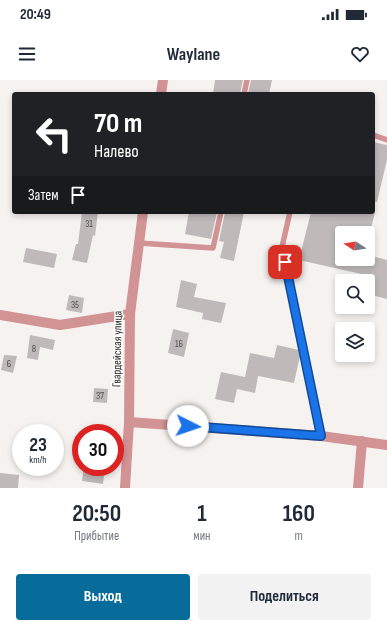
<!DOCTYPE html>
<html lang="ru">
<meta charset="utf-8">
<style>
:root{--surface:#fff;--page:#f2f2f3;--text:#1f2937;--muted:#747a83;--accent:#086c9a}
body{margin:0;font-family:"Sofia Sans Condensed",sans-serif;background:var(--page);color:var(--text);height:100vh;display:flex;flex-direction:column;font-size:15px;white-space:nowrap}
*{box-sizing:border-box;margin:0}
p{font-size:13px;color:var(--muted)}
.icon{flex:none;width:22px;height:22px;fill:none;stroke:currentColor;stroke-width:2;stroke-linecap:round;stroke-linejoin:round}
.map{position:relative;height:408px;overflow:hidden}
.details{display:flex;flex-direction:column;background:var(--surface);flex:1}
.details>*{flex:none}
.top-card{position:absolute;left:12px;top:12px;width:363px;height:122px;border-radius:4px;box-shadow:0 2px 6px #0003;background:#202124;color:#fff;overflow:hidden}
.needle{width:26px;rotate:282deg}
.controls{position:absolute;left:335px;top:146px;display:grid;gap:8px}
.controls a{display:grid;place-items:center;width:40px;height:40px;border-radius:4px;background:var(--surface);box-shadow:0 2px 6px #0003;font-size:20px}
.speed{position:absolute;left:12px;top:344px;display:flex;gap:8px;font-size:20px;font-weight:700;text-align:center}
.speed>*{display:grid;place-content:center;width:52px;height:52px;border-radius:50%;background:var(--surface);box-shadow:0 2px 6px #0003;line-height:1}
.speed small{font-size:10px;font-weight:400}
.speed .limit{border:6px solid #d22;background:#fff;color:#111}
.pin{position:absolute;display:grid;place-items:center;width:34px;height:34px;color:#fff;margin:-17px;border-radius:8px;box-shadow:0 2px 6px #0006}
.me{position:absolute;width:44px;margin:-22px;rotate:94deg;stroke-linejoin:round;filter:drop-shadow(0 0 3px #0008)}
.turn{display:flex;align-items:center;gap:14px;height:84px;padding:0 16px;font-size:18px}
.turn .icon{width:52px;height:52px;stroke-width:2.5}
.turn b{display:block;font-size:28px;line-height:34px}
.then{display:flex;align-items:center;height:38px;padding:0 16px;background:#0003;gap:8px;font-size:15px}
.eta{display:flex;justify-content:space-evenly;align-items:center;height:68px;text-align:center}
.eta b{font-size:24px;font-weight:700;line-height:28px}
.action{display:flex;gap:8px;margin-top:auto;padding:8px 16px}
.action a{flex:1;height:46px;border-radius:4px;background:var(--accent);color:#fff;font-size:16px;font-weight:700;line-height:46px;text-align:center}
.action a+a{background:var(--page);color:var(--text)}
.status{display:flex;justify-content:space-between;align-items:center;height:28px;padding:0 20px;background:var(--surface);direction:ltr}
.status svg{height:11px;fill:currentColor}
header{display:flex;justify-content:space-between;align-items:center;height:52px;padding:0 16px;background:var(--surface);font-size:18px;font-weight:700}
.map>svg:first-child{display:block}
</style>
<div class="status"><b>20:49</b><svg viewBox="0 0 49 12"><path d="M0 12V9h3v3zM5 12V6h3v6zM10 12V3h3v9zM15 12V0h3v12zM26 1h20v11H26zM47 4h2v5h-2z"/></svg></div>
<header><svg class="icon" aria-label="menu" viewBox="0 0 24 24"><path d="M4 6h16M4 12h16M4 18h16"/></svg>Waylane<svg class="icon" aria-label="heart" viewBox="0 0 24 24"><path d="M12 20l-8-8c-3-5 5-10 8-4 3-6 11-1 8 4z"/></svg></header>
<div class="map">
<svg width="387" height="408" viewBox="0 0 387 408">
<rect width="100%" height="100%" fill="#f6f2f0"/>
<g fill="#bfbab9">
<path d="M215,0H243L240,14H213Z"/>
<path d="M251,0H272L269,14H248Z"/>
<path d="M373,62L387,65V80L377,122L373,121Z"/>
<path d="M82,132H98L95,156L93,155L87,183L72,180L76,164H78Z"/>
<path d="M189,132H217L211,159L185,154Z"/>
<path d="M225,132H244L234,181L220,178L224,162L219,161Z"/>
<path d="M311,132H375L370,153H342V179H368V175L387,180V219L368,214V201H359L361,194L299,180Z"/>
<path d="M26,168L57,174L54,188L23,182Z"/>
<path d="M181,200L197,204L194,217L226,223L221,243L202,239L203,233L176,227Z"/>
<path d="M69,215L84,218L82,233L66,230Z"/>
<path d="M173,249L189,253L184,277L168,273Z"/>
<path d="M30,255L55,260L53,270L40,267L38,280L27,278Z"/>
<path d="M277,265L299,270L300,276L294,303L258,296L255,313L237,309L234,323L215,319L221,292L245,297L250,273L274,278Z"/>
<path d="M4,275L17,276L13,293L1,290Z"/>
<path d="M94,308L108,309L107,323L93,322Z"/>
<path d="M84,387L105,388L103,404L82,401Z"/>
<path d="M0,393L19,395L18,408H0Z"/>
</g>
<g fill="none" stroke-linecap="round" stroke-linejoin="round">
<g stroke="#d29395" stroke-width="5.5">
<path d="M244,14L247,0"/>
<path d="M373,55L387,60"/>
<path d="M290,132L282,167L321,356"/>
<path d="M139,163L213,168L221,132"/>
</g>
<g stroke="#d29395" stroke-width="10">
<path d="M161,14L163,0"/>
<path d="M0,235L60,245L130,234"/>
<path d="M129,342L321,356L387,365"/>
<path d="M125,408L129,342L130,234L143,132"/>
<path d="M358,408L362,361"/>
</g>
</g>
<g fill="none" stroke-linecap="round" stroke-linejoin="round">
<defs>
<path id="route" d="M188,346L321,356L285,182"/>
</defs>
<use href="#route" stroke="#114b97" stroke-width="10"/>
<use href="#route" stroke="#1a73e8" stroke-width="7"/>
</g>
<g text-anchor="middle" stroke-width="3" stroke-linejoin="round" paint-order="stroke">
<g font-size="10" fill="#514e4d">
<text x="89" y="147">31</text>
<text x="75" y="228">35</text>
<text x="179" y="267">16</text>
<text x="34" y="272">8</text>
<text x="9" y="287">6</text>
<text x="100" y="319">37</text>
</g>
<g font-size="12" fill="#2c2a29" stroke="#fff">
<text transform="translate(117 269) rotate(-89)" y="4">Гвардейская улица</text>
</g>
</g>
</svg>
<div class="controls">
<a><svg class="needle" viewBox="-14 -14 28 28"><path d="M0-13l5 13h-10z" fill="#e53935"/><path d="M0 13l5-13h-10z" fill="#747a83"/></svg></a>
<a><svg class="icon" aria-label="search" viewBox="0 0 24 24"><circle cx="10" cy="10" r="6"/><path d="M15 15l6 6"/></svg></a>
<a><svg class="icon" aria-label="layers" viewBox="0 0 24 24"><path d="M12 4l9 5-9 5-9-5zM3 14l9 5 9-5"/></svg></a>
</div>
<div class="speed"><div>23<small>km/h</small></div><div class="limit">30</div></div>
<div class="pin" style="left:285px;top:182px;background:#d93025"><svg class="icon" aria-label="arrive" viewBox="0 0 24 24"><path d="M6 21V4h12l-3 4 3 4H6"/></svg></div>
<svg class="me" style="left:188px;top:346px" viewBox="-20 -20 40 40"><circle r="19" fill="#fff"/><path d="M0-13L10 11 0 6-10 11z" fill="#1a73e8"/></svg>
<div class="top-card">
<div class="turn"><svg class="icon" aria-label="left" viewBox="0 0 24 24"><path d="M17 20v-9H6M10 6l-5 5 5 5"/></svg><div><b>70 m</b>Налево</div></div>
<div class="then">Затем<svg class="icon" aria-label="arrive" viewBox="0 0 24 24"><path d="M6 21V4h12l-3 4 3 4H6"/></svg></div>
</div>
</div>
<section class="details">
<div class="eta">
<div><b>20:50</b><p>Прибытие</p></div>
<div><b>1</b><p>мин</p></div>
<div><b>160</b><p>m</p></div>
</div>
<div class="action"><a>Выход</a><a>Поделиться</a></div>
</section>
